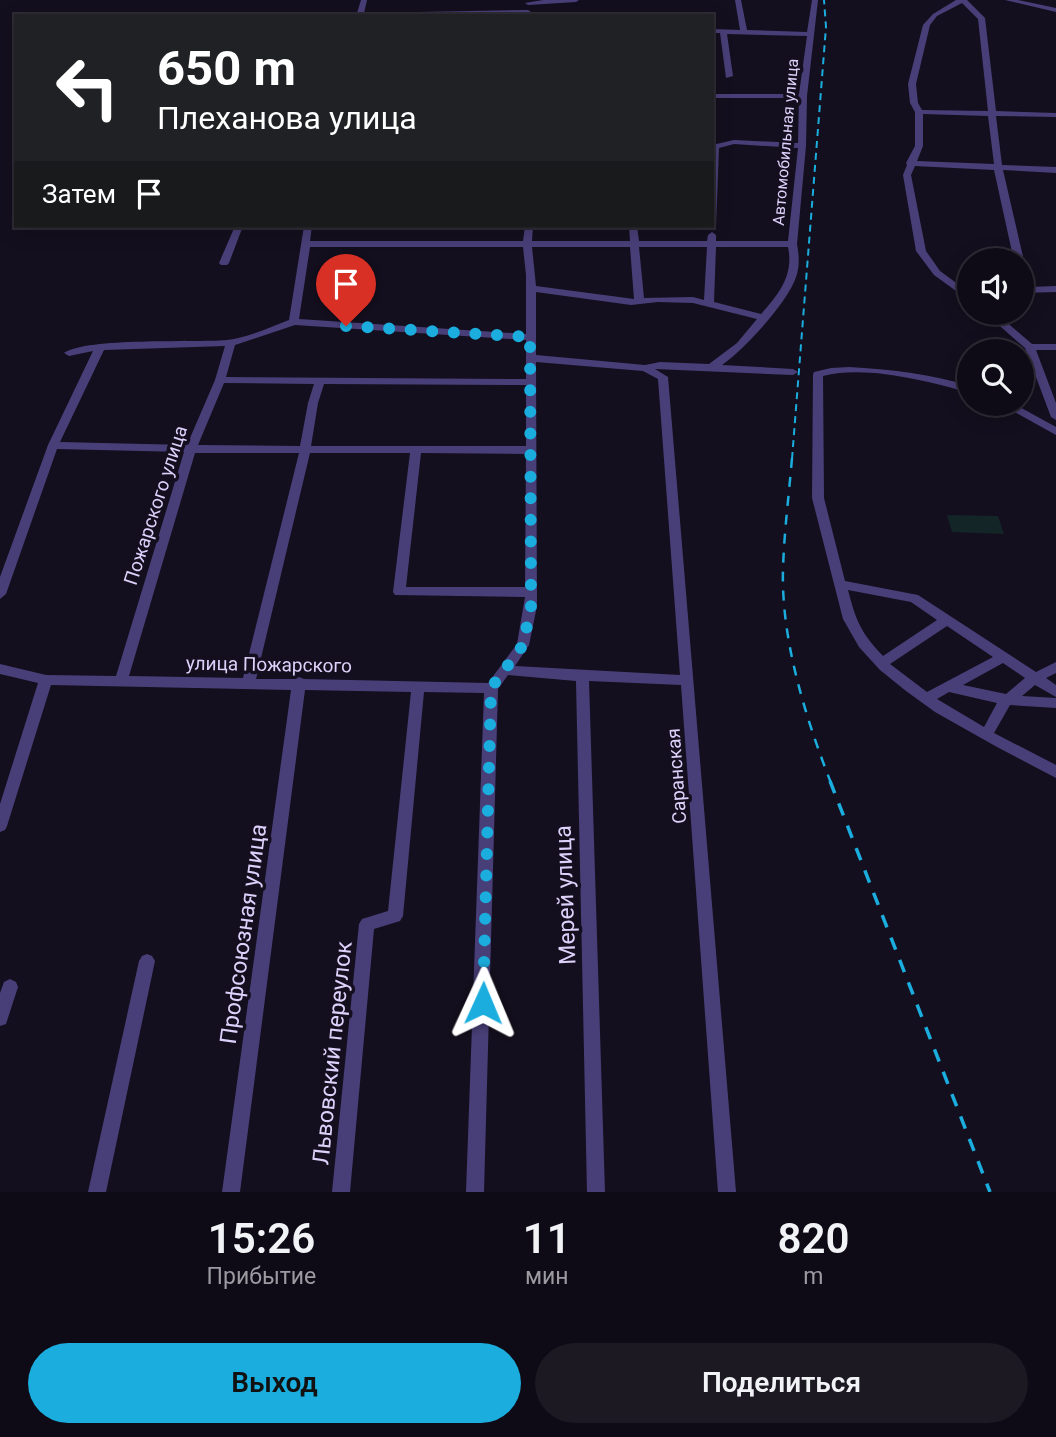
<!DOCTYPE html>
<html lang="ru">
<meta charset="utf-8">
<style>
:root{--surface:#0f0b16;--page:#1d1923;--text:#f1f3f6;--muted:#9b9ba1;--line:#2f2b35;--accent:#1aaddd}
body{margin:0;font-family:Roboto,sans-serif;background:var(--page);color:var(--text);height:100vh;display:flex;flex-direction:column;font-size:26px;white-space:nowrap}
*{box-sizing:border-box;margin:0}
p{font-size:23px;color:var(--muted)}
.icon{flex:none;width:38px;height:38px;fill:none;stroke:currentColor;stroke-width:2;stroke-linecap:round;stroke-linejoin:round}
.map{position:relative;height:1192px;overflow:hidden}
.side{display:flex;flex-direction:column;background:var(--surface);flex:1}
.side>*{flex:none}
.banner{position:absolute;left:14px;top:14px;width:700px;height:214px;border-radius:0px;box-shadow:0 4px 18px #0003,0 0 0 2px var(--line);background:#202124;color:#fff;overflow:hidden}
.tools{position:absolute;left:957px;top:248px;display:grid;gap:14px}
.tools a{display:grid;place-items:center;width:77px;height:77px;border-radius:50%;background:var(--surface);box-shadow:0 4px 18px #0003,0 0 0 2px var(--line);font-size:35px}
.pin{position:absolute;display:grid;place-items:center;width:60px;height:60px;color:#fff;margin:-72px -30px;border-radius:50% 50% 50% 0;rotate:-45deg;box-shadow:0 0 7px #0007}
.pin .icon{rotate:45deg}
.me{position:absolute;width:77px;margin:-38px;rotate:1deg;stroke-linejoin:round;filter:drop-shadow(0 0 5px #0008)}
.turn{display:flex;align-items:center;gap:24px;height:147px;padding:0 28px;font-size:32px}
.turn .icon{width:91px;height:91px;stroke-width:2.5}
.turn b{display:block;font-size:49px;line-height:60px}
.then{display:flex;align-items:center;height:66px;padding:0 28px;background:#0003;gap:14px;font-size:26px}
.eta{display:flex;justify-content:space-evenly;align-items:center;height:119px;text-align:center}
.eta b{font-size:42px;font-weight:600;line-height:49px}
.action{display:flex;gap:14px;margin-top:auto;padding:14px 28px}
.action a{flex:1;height:80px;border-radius:42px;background:var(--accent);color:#111;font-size:28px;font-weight:600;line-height:80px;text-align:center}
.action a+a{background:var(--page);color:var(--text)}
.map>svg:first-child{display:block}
</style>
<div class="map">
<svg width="1056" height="1192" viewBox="0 0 1056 1192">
<rect width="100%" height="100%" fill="#140f1e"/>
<path fill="#132527" d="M947,515L998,516L1004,534L952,532Z"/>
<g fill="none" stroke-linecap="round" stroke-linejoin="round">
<g fill="#493f78" fill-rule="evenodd">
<path d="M361,0H367L364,13L528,10L531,12L528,14L290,16L293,14L357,13Z"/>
<path d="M543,0H579L576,2L528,5L525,3Z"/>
<path d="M735,0H741L747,30L807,32L812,0H818L807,96L806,146L797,244C799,255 800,266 796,277C788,302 744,350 722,365L793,369L798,372L793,375L655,369L668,377L736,1192H718L681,685L589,681L605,1192H587L576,681L508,675L498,689L484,1192H466L484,693L424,692L403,916L400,921L374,929L350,1192H332L359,924L362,919L388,911L411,692L305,690L240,1192H222L291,690L51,685L7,826L5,830L0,832V804L38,683L0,674V664L46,675L116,676L184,452L57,449L6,594L0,599V577L48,445L93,351L69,356L64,353C88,337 192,343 227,340C247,338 270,327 289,320L304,226H312L310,241H523L525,226H533L532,241H630L629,226H637L639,241H707L708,235L712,232L716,235V241H788L798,148L734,144L719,148L716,226L712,229L708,226H712V145L734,140L798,143L799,98H712V94H799L807,36L727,34L733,76L726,78L720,33H712V29L740,30ZM310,247H523L526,275V334L299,319ZM532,247H630L634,299L536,286ZM639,247H707L704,300L693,297L644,298ZM716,247H788C794,275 779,294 761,314L714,302ZM536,292L631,305L658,302L693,303L757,319L737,343L709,364L660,362L645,365L536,355ZM295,325L526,340V379L226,377L235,345ZM225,346L215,380L187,445L60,442L104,350ZM536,362L643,371L658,379L680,675L515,666L529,645L537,606ZM224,383L314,384L308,403L300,446L198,445ZM324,384L526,385V446H311L318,403ZM195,453H299L243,678L129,676ZM310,453H410L393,592L395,595L525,597L517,644L488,683L304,679L299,677L294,679H256ZM421,453L526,454L525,587H406Z"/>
<path d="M956,0H967L985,18L996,111L1056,113V117L996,116L1002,165L1056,167V173L1003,170L1024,261L1022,263V261H1014L994,170L915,166L911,175L926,251L940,271L970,293V301L934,275L916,251L903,175L907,165L906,163L915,146V112L910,103L908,84L923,25L933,14ZM962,3L978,19L988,111L922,110L918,103L916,84L930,25L937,16ZM923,114L988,116L994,164L917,161L923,146Z"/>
<path d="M1005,0H1018L1056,8V12Z"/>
<path d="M615,14H663L666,16H612Z"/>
<path d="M235,226H243L229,263L227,265H221L219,263Z"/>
<path d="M1022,273L1027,276L1029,287L1056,286V292L1022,293Z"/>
<path d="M985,313H996L1032,344H1056V350H1036L1056,403V420L1051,417L1025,348Z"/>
<path d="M849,367C890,369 930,374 970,386V393C927,381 867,365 823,376L824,498L845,581L918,595L1036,672L1056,662V673L1046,678L1056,685V697L1035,685L1022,696L1056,698V708L1010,705L994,733L1056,765V778L997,747L935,712L906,691L880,670L859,647L843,619L812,498L813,374L814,372L831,368ZM848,590L911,602L937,620L883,656C861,633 856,621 848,590ZM947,626L993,657L927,692L890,664ZM1003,663L1025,678L1006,694L963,685ZM949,692L997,703L984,727L937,699Z"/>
<path d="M1000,404H1014L1056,427V435Z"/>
<path d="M147,954L152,956L155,961L106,1192H88L139,961L142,956Z"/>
<path d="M10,979L16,982L18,987L6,1024L0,1026V993L4,982Z"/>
</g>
<path stroke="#1aaddd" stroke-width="2" stroke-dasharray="7 5" stroke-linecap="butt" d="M792,459L826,27L824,0"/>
<path stroke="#1aaddd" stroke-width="2.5" stroke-dasharray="10 9" stroke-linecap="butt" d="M792,458C789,495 784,532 783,570C781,640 806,719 831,783"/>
<path stroke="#1aaddd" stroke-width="3.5" stroke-dasharray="13 11" stroke-linecap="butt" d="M830,781L990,1192"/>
</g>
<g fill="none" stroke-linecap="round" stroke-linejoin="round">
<path stroke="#1aaddd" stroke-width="12" stroke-dasharray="0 21.6" d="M346,326L530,337L531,606L523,645L491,688L483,1003"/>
</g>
<g text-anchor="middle" stroke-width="7" stroke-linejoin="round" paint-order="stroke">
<g font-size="16" fill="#dcd1fa" stroke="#140f1e">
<text transform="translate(785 142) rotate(-85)" y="6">Автомобильная улица</text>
</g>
<g font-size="19" fill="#dcd1fa" stroke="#140f1e">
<text transform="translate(155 505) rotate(-72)" y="7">Пожарского улица</text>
<text transform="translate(269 664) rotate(1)" y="7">улица Пожарского</text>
<text transform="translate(676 776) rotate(-94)" y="7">Саранская</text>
</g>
<g font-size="23" fill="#dcd1fa" stroke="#140f1e">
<text transform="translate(565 895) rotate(-92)" y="8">Мерей улица</text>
<text transform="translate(243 934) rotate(-82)" y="8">Профсоюзная улица</text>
<text transform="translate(332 1053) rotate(-84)" y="8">Львовский переулок</text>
</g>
</g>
</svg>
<div class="tools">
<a><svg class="icon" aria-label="sound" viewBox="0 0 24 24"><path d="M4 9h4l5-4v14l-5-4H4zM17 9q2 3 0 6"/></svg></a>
<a><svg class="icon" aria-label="search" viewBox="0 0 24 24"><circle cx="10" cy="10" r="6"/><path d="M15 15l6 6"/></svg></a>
</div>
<div class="pin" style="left:346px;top:326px;background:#d93025"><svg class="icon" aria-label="arrive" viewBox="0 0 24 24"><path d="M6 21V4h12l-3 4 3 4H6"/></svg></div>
<svg class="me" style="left:483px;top:1003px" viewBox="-20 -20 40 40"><path d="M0-17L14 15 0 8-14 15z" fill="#1aaddd" stroke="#fff" stroke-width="4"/></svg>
<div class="banner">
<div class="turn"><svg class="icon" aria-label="left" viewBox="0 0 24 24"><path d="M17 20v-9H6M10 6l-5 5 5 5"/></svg><div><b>650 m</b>Плеханова улица</div></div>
<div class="then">Затем<svg class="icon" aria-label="arrive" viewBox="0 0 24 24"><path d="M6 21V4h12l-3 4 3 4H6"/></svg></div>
</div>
</div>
<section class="side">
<div class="eta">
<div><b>15:26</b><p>Прибытие</p></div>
<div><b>11</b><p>мин</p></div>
<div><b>820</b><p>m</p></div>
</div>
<div class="action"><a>Выход</a><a>Поделиться</a></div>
</section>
